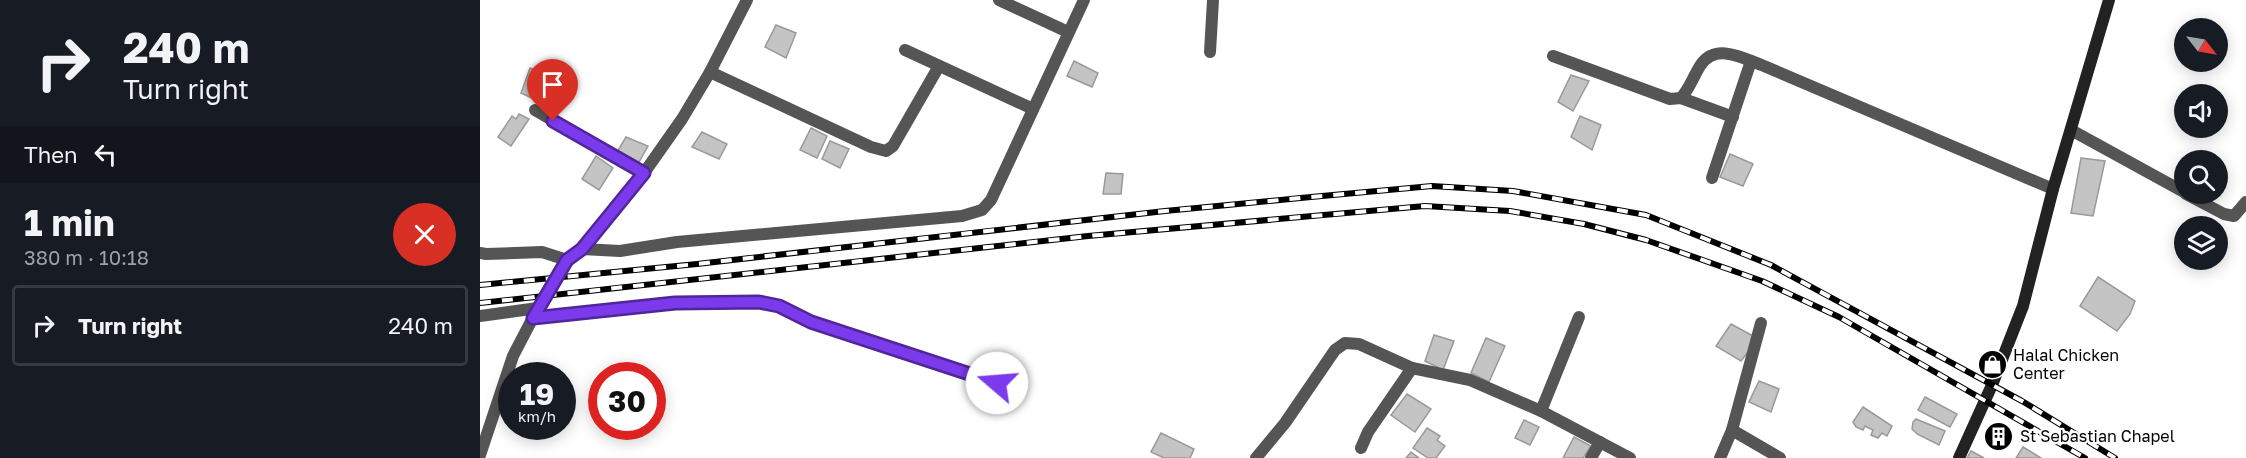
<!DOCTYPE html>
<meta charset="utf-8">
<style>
:root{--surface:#171b24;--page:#242831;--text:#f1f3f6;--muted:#9ea1a6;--line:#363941}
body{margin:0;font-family:"Golos Text",sans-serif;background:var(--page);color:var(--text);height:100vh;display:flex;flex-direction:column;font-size:22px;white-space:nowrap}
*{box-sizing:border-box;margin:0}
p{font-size:20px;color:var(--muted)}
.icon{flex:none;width:33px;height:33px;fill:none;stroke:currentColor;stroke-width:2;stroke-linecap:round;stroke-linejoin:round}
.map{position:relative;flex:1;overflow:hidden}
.panel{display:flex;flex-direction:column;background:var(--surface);width:480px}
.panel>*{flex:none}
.top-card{background:#171b24;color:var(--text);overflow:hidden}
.needle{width:39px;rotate:121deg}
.buttons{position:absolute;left:1694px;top:18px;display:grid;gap:12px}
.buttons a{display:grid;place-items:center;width:54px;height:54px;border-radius:50%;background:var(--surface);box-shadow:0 3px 15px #0003;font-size:30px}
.speed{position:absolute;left:18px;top:362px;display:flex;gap:12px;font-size:30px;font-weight:700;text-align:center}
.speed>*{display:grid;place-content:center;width:78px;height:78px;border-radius:50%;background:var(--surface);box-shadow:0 3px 15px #0003;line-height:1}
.speed small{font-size:15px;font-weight:400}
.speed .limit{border:9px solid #d22;background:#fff;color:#111}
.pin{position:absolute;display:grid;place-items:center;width:51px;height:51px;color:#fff;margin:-62px -26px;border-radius:50% 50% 50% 0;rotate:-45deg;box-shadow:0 0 6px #0007}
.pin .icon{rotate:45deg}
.me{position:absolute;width:66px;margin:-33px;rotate:288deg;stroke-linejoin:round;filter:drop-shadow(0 0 4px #0008)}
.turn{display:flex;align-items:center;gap:21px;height:126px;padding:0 24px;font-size:27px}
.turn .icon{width:78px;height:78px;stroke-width:2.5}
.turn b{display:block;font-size:42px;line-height:51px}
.then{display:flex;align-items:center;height:57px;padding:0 24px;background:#0003;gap:12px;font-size:22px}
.round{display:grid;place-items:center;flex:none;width:63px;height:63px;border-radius:32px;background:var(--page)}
.head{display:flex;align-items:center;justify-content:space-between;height:102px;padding:0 24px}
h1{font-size:36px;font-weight:700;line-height:45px}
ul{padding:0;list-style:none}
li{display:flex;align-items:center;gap:18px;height:81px;margin:0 12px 9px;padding:0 12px;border:3px solid var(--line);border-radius:6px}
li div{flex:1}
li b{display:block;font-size:22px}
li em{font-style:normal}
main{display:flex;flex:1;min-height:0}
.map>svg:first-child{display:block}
</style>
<main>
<section class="panel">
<div class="top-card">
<div class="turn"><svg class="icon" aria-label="right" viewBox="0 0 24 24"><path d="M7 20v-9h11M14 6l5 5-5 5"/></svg><div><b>240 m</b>Turn right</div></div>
<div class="then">Then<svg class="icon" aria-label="left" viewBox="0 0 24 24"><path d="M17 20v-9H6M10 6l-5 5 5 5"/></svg></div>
</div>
<div class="head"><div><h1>1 min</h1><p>380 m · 10:18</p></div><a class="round" style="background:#d93025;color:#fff"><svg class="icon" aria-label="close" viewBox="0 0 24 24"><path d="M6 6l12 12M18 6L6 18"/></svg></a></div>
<ul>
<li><svg class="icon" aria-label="right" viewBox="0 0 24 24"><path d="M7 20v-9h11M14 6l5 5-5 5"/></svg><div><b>Turn right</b></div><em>240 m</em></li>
</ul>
</section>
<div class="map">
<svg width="1766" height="458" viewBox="0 0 1766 458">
<rect width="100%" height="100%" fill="#fff"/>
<g fill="#c4c4c4" stroke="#999" stroke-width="1.5">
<path d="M296,25L316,33L306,58L285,47Z"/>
<path d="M594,61L618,73L612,87L587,76Z"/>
<path d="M50,68L74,79L63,103L41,93Z"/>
<path d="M1091,75L1109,81L1093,111L1078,102Z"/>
<path d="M39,114L49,119L31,146L18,137L32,116L36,119Z"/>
<path d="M1100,116L1121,125L1112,150L1091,137Z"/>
<path d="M331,128L347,136L337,158L320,150Z"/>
<path d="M222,132L247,144L239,159L212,147Z"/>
<path d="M146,137L168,146L159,162L137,152Z"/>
<path d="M350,141L369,149L360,168L342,159Z"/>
<path d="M1250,154L1273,164L1263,186L1240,177Z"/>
<path d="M116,156L133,168L119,190L102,179Z"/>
<path d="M1601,158L1625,161L1613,216L1591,213Z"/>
<path d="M626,173L643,174L641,194H623Z"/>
<path d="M1618,277L1655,301L1650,314L1637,331L1600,306Z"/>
<path d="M1251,324L1273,336L1271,348L1261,361L1236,346Z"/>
<path d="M954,335L974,341L963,370L945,361Z"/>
<path d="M1006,338L1025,346L1009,382L991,373Z"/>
<path d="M1279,381L1299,389L1291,412L1269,402Z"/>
<path d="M927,394L951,409L935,432L911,415Z"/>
<path d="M1445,397L1477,414L1470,427L1438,410Z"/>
<path d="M1383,407L1412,426L1407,436L1402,433L1398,438L1391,435L1393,430L1385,426L1383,430L1376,427L1373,422Z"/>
<path d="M1436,419L1465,431L1459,445L1437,434L1432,429L1433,422Z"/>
<path d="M1044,420L1059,427L1050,445L1035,438Z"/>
<path d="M947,428L960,436L957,440L965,446L956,458H948L933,448Z"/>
<path d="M681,433L714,449L710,458H684L671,452Z"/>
<path d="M1517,433L1527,440L1524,446L1515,440Z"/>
<path d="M1094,437L1111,446L1103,458H1083Z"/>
<path d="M1543,447L1561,458H1536Z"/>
<path d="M1491,451L1504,458H1487Z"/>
<path d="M931,452L939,458H926Z"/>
</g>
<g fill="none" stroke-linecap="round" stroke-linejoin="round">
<g stroke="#555" stroke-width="12">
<path d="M519,0L588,32"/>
<path d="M425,50L553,109"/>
<path d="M730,52L733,0"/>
<path d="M1073,56L1190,99L1201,98C1210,88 1213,77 1220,66C1235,42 1263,58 1284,66L1573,189"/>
<path d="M230,72L391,147L406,151L413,146L459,66"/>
<path d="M1201,98L1253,117"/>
<path d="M55,110L164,173"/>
<path d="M1591,130L1704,192"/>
<path d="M1232,178L1271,61"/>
<path d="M1706,194L1744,214L1754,216L1766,202"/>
<path d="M102,249L140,251L197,242L482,216L502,210L511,200L604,0"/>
<path d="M0,253L6,254L62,252L87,260"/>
<path d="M0,316L58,308"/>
<path d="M53,318L195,303L279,302L299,306L331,322L517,383"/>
<path d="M932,368L990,380L1061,411L1150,458"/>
<path d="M1061,411L1099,317"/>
<path d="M1252,430L1300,458"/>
<path d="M0,455L33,356L58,308L87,260L102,249L164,173L202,119L230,72L267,0"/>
<path d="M776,458L805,423L855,350L865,343L879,344L932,368L888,432L881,448"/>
<path d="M1111,458L1120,442"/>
<path d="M1240,458L1252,430L1281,323"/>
</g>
<path stroke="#222" stroke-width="12" d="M1479,458L1512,385L1543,306L1573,189L1629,0"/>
<defs>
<g id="rail">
<path d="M0,285L217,264L685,211L831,197L952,186L1033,191L1166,215L1291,265L1542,401L1635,458"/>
<path d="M0,303L608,236L945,206L1030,211L1104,224L1166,240L1282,281L1359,317L1605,458"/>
</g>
</defs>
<use href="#rail" stroke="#000" stroke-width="6"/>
<use href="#rail" stroke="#fff" stroke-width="4" stroke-dasharray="11" stroke-linecap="butt"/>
</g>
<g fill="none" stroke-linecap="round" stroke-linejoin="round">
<defs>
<path id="route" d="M73,121L164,173L102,249L87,260L53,318L195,303L279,302L299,306L331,322L517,383"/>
</defs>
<use href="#route" stroke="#51269a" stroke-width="15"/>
<use href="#route" stroke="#7c3aed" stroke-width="10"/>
</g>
<defs>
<symbol id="shop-disc" viewBox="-11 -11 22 22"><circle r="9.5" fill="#000" stroke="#fff"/><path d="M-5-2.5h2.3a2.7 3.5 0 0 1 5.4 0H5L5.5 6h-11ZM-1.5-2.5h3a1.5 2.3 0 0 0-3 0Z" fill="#fff"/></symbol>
<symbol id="building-disc" viewBox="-11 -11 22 22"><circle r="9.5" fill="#000" stroke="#fff"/><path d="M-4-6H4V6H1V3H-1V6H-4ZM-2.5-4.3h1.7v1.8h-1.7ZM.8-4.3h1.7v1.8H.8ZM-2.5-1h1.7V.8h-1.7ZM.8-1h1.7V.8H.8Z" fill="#fff"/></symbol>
</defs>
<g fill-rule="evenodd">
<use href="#shop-disc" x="1496" y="348" width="33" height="33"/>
<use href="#building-disc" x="1502" y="420" width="33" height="33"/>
</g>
<g text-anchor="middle" stroke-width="4.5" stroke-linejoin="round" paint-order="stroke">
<g font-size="16" fill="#000" stroke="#fff" text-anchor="start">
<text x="1533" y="361">Halal Chicken<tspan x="1533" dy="18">Center</tspan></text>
<text x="1540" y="442">St Sebastian Chapel</text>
</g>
</g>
</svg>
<div class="buttons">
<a><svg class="needle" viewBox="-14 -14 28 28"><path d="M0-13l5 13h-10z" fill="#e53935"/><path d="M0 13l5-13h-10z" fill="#9ea1a6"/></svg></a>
<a><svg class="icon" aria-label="sound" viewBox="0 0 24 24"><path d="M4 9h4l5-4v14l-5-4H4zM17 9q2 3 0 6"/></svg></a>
<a><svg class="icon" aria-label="search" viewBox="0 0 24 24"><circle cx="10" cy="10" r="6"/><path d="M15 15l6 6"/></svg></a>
<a><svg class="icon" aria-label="layers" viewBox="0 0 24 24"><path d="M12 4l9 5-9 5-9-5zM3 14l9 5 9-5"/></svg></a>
</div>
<div class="speed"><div>19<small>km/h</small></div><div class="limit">30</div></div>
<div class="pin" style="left:73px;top:121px;background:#d93025"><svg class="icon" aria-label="arrive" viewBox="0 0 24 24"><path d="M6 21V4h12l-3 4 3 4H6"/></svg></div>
<svg class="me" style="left:517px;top:383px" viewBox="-20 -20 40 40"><circle r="19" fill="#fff"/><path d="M0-13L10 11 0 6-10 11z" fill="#7c3aed"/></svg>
</div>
</main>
